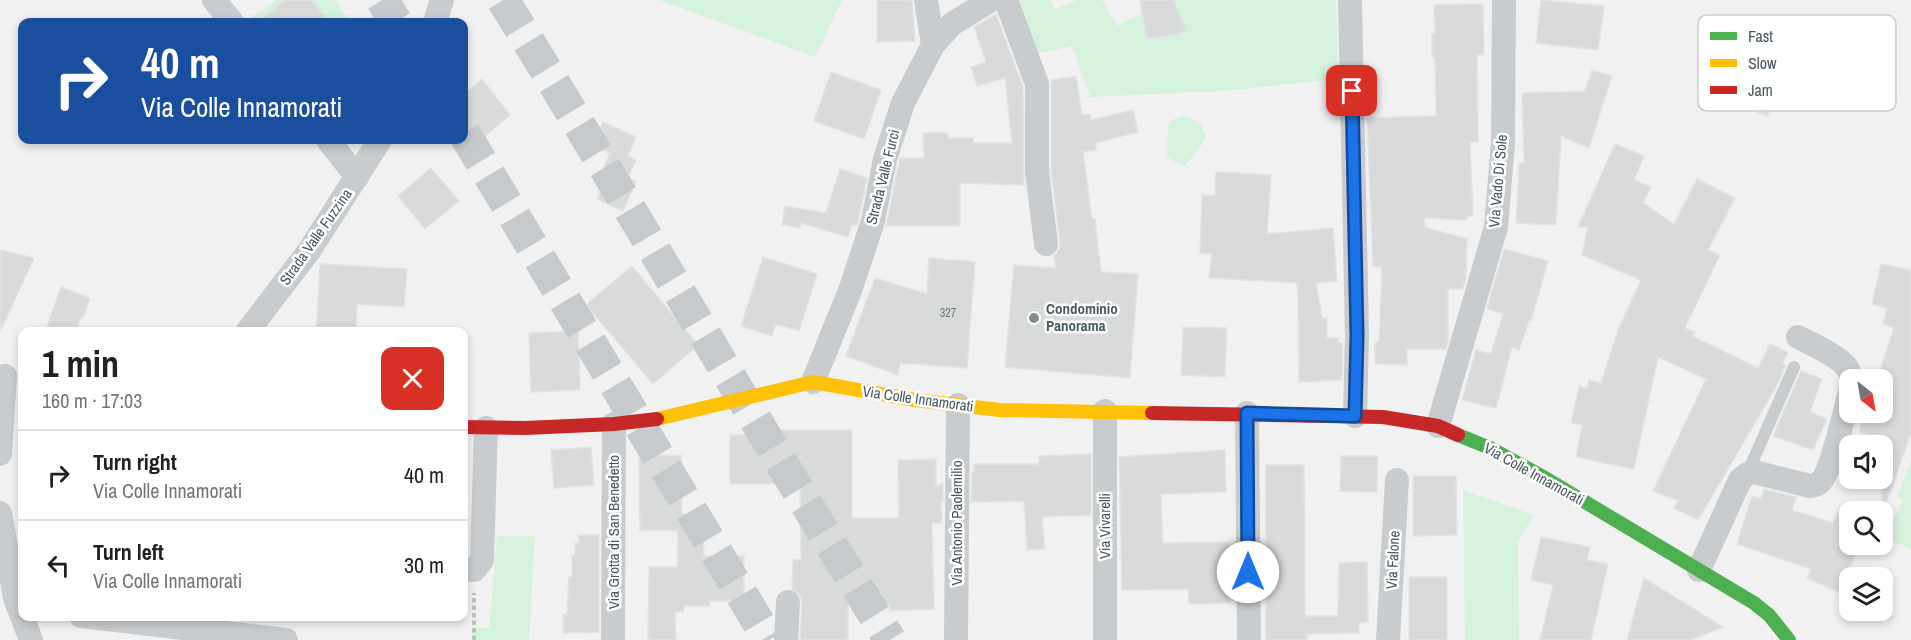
<!DOCTYPE html>
<meta charset="utf-8">
<style>
:root{--surface:#fff;--page:#f6f6f6;--text:#202124;--muted:#757577;--line:#e0e0e0}
body{margin:0;font-family:"Archivo Narrow",sans-serif;background:var(--page);color:var(--text);height:100vh;display:flex;flex-direction:column;font-size:22px;white-space:nowrap}
*{box-sizing:border-box;margin:0}
p{font-size:20px;color:var(--muted)}
.icon{flex:none;width:33px;height:33px;fill:none;stroke:currentColor;stroke-width:2;stroke-linecap:round;stroke-linejoin:round}
.map{position:relative;flex:1;overflow:hidden}
.panel{position:absolute;left:18px;top:327px;width:450px;height:294px;display:flex;flex-direction:column;background:var(--surface);border-radius:12px;box-shadow:0 3px 9px #0003}
.panel>*{flex:none}
.hud{position:absolute;left:18px;top:18px;width:450px;height:126px;border-radius:12px;box-shadow:0 3px 9px #0003;background:#1a4fa0;color:#fff;overflow:hidden}
.needle{width:39px;rotate:149deg}
.buttons{position:absolute;left:1839px;top:369px;display:grid;gap:12px}
.buttons a{display:grid;place-items:center;width:54px;height:54px;border-radius:12px;background:var(--surface);box-shadow:0 3px 9px #0003;font-size:30px}
.pin{position:absolute;display:grid;place-items:center;width:51px;height:51px;color:#fff;margin:-26px;border-radius:12px;box-shadow:0 3px 9px #0006}
.me{position:absolute;width:66px;margin:-33px;rotate:0deg;stroke-linejoin:round;filter:drop-shadow(0 0 4px #0008)}
.turn{display:flex;align-items:center;gap:21px;height:126px;padding:0 24px;font-size:27px}
.turn .icon{width:78px;height:78px;stroke-width:2.5}
.turn b{display:block;font-size:42px;line-height:51px}
.round{display:grid;place-items:center;flex:none;width:63px;height:63px;border-radius:12px;background:var(--page)}
.head{display:flex;align-items:center;justify-content:space-between;height:102px;padding:0 24px}
h1{font-size:36px;font-weight:800;line-height:45px}
ul{padding:0;list-style:none}
li{display:flex;align-items:center;gap:18px;height:90px;padding:0 24px;border-top:2px solid var(--line)}
li div{flex:1}
li b{display:block;font-size:22px}
li em{font-style:normal}
.map>svg:first-child{display:block}
</style>
<div class="map">
<svg width="1911" height="640" viewBox="0 0 1911 640">
<rect width="100%" height="100%" fill="#f2f1f1"/>
<g fill="#d5f2dc">
<path d="M276,0H335L350,22H256L252,17Z"/>
<path d="M659,0H842L815,57Z"/>
<path d="M1012,0H1051L1055,9L1077,0H1102L1117,26L1169,0H1336L1338,79L1223,91L1090,97L1072,46L1032,55Z"/>
<path d="M1181,116C1194,117 1202,123 1206,136L1203,143L1184,167L1167,157L1168,125L1170,121Z"/>
<path d="M1911,461V549L1886,538L1903,499L1897,497Z"/>
<path d="M1463,490L1534,515L1518,541L1519,640H1465Z"/>
<path d="M497,536H535L529,640H473V628H489Z"/>
</g>
<g fill="#d9dada" stroke="#e3e3e4" stroke-width="1.5">
<path d="M285,0H312L329,22H257Z"/>
<path d="M877,0H912L915,41L877,42Z"/>
<path d="M1140,0H1174L1186,31L1175,35L1147,39Z"/>
<path d="M1541,0L1604,6L1598,50L1536,43Z"/>
<path d="M1483,4L1484,55H1477L1478,142H1470L1473,216L1467,217V220L1425,218L1424,227L1467,239L1466,278L1463,289H1448V342L1446,349H1407V365L1375,364V343L1379,342L1382,266L1373,267L1367,118L1436,116L1435,56L1432,57V34H1435L1434,5Z"/>
<path d="M996,14L1023,87L1024,185L960,183V226H886L900,158H924L923,133H948V138H973V143H1012L1005,78L977,86L971,67L986,62L974,27Z"/>
<path d="M1592,70L1612,76L1589,148L1561,136L1556,225L1516,223L1519,163H1524L1522,93L1585,91Z"/>
<path d="M831,72L881,90L864,139L814,121Z"/>
<path d="M1076,76L1082,115L1090,114L1091,120L1133,110L1138,132L1095,143L1096,150L1083,152L1092,219H1095L1101,272L1138,274L1130,378L1005,367L1014,265L1056,268L1054,256L1059,250L1060,242L1051,171V80Z"/>
<path d="M482,79L510,115L464,154V94Z"/>
<path d="M1755,91L1775,99L1767,116L1748,108Z"/>
<path d="M603,122L636,137L628,156L636,160L628,178L636,181L623,211L597,199L609,172L603,169L610,153L593,146Z"/>
<path d="M1615,144L1644,156L1634,180L1651,187L1643,203L1674,224L1697,179L1735,198L1708,250L1720,255L1685,328L1694,332L1692,336L1758,368L1770,344L1788,352L1782,364L1786,365L1775,389L1698,520L1674,508L1678,501L1653,491L1706,379L1658,357L1634,469L1576,457L1582,425L1571,423L1579,386L1587,388L1589,380L1601,383L1618,330L1641,280L1582,255L1588,227H1578Z"/>
<path d="M431,168L459,201L425,229L398,196Z"/>
<path d="M840,169L867,178L859,217L857,225H852L848,237L801,223L800,228L782,225L785,206L826,213Z"/>
<path d="M1216,172L1271,175L1267,234L1333,228L1337,281L1316,283L1322,318H1327V338H1339V343H1342V380L1299,382L1298,288L1296,283L1209,278L1212,254L1200,253L1202,195L1215,196Z"/>
<path d="M1504,249L1548,261L1531,321H1529L1519,350L1512,347L1496,408L1462,400L1476,350L1491,354L1503,314L1487,309Z"/>
<path d="M0,250L34,258L0,332Z"/>
<path d="M763,257L817,274L799,331L776,324L772,336L741,326Z"/>
<path d="M929,258L975,262L967,368L900,363L898,375L846,356L875,278L927,294Z"/>
<path d="M320,264L407,269L404,307L357,304L356,332H316Z"/>
<path d="M1881,264L1911,270V433L1885,506H1882V446H1866L1869,435L1859,432L1865,412H1882V380H1877L1894,328L1883,324L1887,308L1872,304Z"/>
<path d="M632,266L698,345L653,384L586,305Z"/>
<path d="M61,287L90,298L83,318L81,317L76,332H45Z"/>
<path d="M1183,327L1227,328L1225,377L1181,375Z"/>
<path d="M578,331L580,390L531,392L529,333Z"/>
<path d="M1801,371L1822,379L1810,412L1827,419L1813,450L1773,436Z"/>
<path d="M753,430H852V518H899L898,460L936,459V486L943,483V502H941L942,523H932L934,609L890,611V605H848V640H800L802,602L800,595L792,589L793,560H801L800,484H730V435H753Z"/>
<path d="M591,447L594,485L554,488L551,450Z"/>
<path d="M1225,450L1226,492L1161,494L1163,543L1229,542L1230,603L1189,604L1188,589L1122,590L1119,457Z"/>
<path d="M1091,454V515L1042,517L1045,549L1027,550L1024,501L971,502L972,472L974,471V464H1039V456Z"/>
<path d="M681,455L682,514L702,513L704,556H744V601H710V606H684L683,612H675L676,640H648L649,567H677L678,530L640,531L639,456Z"/>
<path d="M1341,456H1378L1377,492L1340,491Z"/>
<path d="M1266,465H1304L1305,616H1338L1339,563L1367,562L1368,622L1359,623V633L1307,634V640H1266Z"/>
<path d="M1413,476H1456L1457,535L1413,536Z"/>
<path d="M1764,489L1796,497L1792,510L1833,523L1838,513L1850,518V544H1861L1838,592L1807,578L1811,569L1737,544L1752,496L1761,499Z"/>
<path d="M578,535H599V632L563,633V614H567L569,577H572V555H575V543H579Z"/>
<path d="M1541,537L1590,547L1587,560L1608,564L1591,640H1540L1553,585L1531,580Z"/>
<rect x="1409" y="577" width="38" height="63"/>
<path d="M1644,578L1723,627L1691,640H1627Z"/>
</g>
<g fill="none" stroke-linecap="round" stroke-linejoin="round">
<g stroke="#c7cacc" stroke-width="33" stroke-dasharray="33 16" stroke-linecap="butt">
<path d="M382,0L396,22"/>
<path d="M503,0C634,212 758,429 890,640"/>
<path d="M464,133L769,640"/>
</g>
<path stroke="#b7c4bf" stroke-width="4" stroke-dasharray="4.5 3" stroke-linecap="butt" d="M474,640V593"/>
<path stroke="#c8ccce" stroke-width="12" d="M1747,474L1794,367"/>
<g stroke="#c8ccce" stroke-width="24">
<path d="M214,0L232,22"/>
<path d="M926,0L933,45"/>
<path d="M1006,0L1037,84V172L1046,244"/>
<path d="M1350,0L1357,336L1355,416"/>
<path d="M435,22L442,0"/>
<path d="M328,140L357,177"/>
<path d="M247,332L309,251L380,140"/>
<path d="M1798,337C1813,345 1853,361 1851,380"/>
<path d="M813,382L851,288L873,221L885,159L903,103L933,45L952,24L991,0"/>
<path d="M1105,411V640"/>
<path d="M1247,413L1249,640"/>
<path d="M1438,426L1496,227L1503,142L1504,0"/>
<path d="M0,454L5,376"/>
<path d="M0,513L15,598L31,640"/>
<path d="M464,570H474L482,560L486,428"/>
<path d="M1699,570L1740,480L1747,474L1754,472L1810,486C1812,486 1817,485 1819,483C1831,475 1845,409 1850,392"/>
<path d="M81,616L286,640"/>
<path d="M613,640L614,424"/>
<path d="M786,640L788,602"/>
<path d="M956,640L958,405"/>
<path d="M1388,640L1397,480"/>
</g>
<path stroke="#4caf50" stroke-width="14" d="M1458,435L1490,448L1545,478L1754,603L1769,615L1789,640"/>
<path stroke="#ffc107" stroke-width="14" d="M657,419L813,382L915,400L1000,410L1152,413"/>
<g stroke="#c62828" stroke-width="14">
<path d="M1152,413L1383,417L1438,426L1458,435"/>
<path d="M464,427L525,428L614,424L657,419"/>
</g>
</g>
<g fill="none" stroke-linecap="round" stroke-linejoin="round">
<defs>
<path id="route" d="M1248,572L1247,413L1355,416L1357,336L1352,91"/>
</defs>
<use href="#route" stroke="#114b97" stroke-width="15"/>
<use href="#route" stroke="#1a73e8" stroke-width="10"/>
</g>
<circle fill="#838d92" stroke="#fff" stroke-width="2" cx="1034" cy="318" r="6"/>
<g text-anchor="middle" stroke-width="5" stroke-linejoin="round" paint-order="stroke">
<g font-size="12" fill="#6c787e">
<text x="948" y="317">327</text>
</g>
<g font-size="15" fill="#47575f" stroke="#fff">
<text transform="translate(883 177) rotate(-76)" y="5">Strada Valle Furci</text>
<text transform="translate(1498 181) rotate(-85)" y="5">Via Vado Di Sole</text>
<text transform="translate(316 237) rotate(-55)" y="5">Strada Valle Fuzzina</text>
<text transform="translate(918 399) rotate(8)" y="5">Via Colle Innamorati</text>
<text transform="translate(1534 474) rotate(29)" y="5">Via Colle Innamorati</text>
<text transform="translate(957 523) rotate(-90)" y="5">Via Antonio Paolemilio</text>
<text transform="translate(1105 526) rotate(-90)" y="5">Via Vivarelli</text>
<text transform="translate(614 532) rotate(-90)" y="5">Via Grotta di San Benedetto</text>
<text transform="translate(1393 560) rotate(-87)" y="5">Via Falone</text>
</g>
<g font-size="15" font-weight="bold" fill="#47575f" stroke="#fff" text-anchor="start">
<text x="1046" y="314">Condominio<tspan x="1046" dy="17">Panorama</tspan></text>
</g>
</g>
<rect x="1698" y="15" width="198" height="96" rx="9" fill="#fff" stroke="#c8cdcf" stroke-width="1.5"/>
<rect x="1710" y="32" width="27" height="8" fill="#4caf50"/>
<rect x="1710" y="59" width="27" height="8" fill="#ffc107"/>
<rect x="1710" y="86" width="27" height="8" fill="#c62828"/>
<g font-size="16" fill="#47575f">
<text x="1748" y="42">Fast</text>
<text x="1748" y="69">Slow</text>
<text x="1748" y="96">Jam</text>
</g>
</svg>
<div class="buttons">
<a><svg class="needle" viewBox="-14 -14 28 28"><path d="M0-13l5 13h-10z" fill="#e53935"/><path d="M0 13l5-13h-10z" fill="#757577"/></svg></a>
<a><svg class="icon" aria-label="sound" viewBox="0 0 24 24"><path d="M4 9h4l5-4v14l-5-4H4zM17 9q2 3 0 6"/></svg></a>
<a><svg class="icon" aria-label="search" viewBox="0 0 24 24"><circle cx="10" cy="10" r="6"/><path d="M15 15l6 6"/></svg></a>
<a><svg class="icon" aria-label="layers" viewBox="0 0 24 24"><path d="M12 4l9 5-9 5-9-5zM3 14l9 5 9-5"/></svg></a>
</div>
<div class="pin" style="left:1352px;top:91px;background:#d93025"><svg class="icon" aria-label="arrive" viewBox="0 0 24 24"><path d="M6 21V4h12l-3 4 3 4H6"/></svg></div>
<svg class="me" style="left:1248px;top:572px" viewBox="-20 -20 40 40"><circle r="19" fill="#fff"/><path d="M0-13L10 11 0 6-10 11z" fill="#1a73e8"/></svg>
<div class="hud">
<div class="turn"><svg class="icon" aria-label="right" viewBox="0 0 24 24"><path d="M7 20v-9h11M14 6l5 5-5 5"/></svg><div><b>40 m</b>Via Colle Innamorati</div></div>
</div>
<section class="panel">
<div class="head"><div><h1>1 min</h1><p>160 m · 17:03</p></div><a class="round" style="background:#d93025;color:#fff"><svg class="icon" aria-label="close" viewBox="0 0 24 24"><path d="M6 6l12 12M18 6L6 18"/></svg></a></div>
<ul>
<li><svg class="icon" aria-label="right" viewBox="0 0 24 24"><path d="M7 20v-9h11M14 6l5 5-5 5"/></svg><div><b>Turn right</b><p>Via Colle Innamorati</p></div><em>40 m</em></li>
<li><svg class="icon" aria-label="left" viewBox="0 0 24 24"><path d="M17 20v-9H6M10 6l-5 5 5 5"/></svg><div><b>Turn left</b><p>Via Colle Innamorati</p></div><em>30 m</em></li>
</ul>
</section>
</div>
